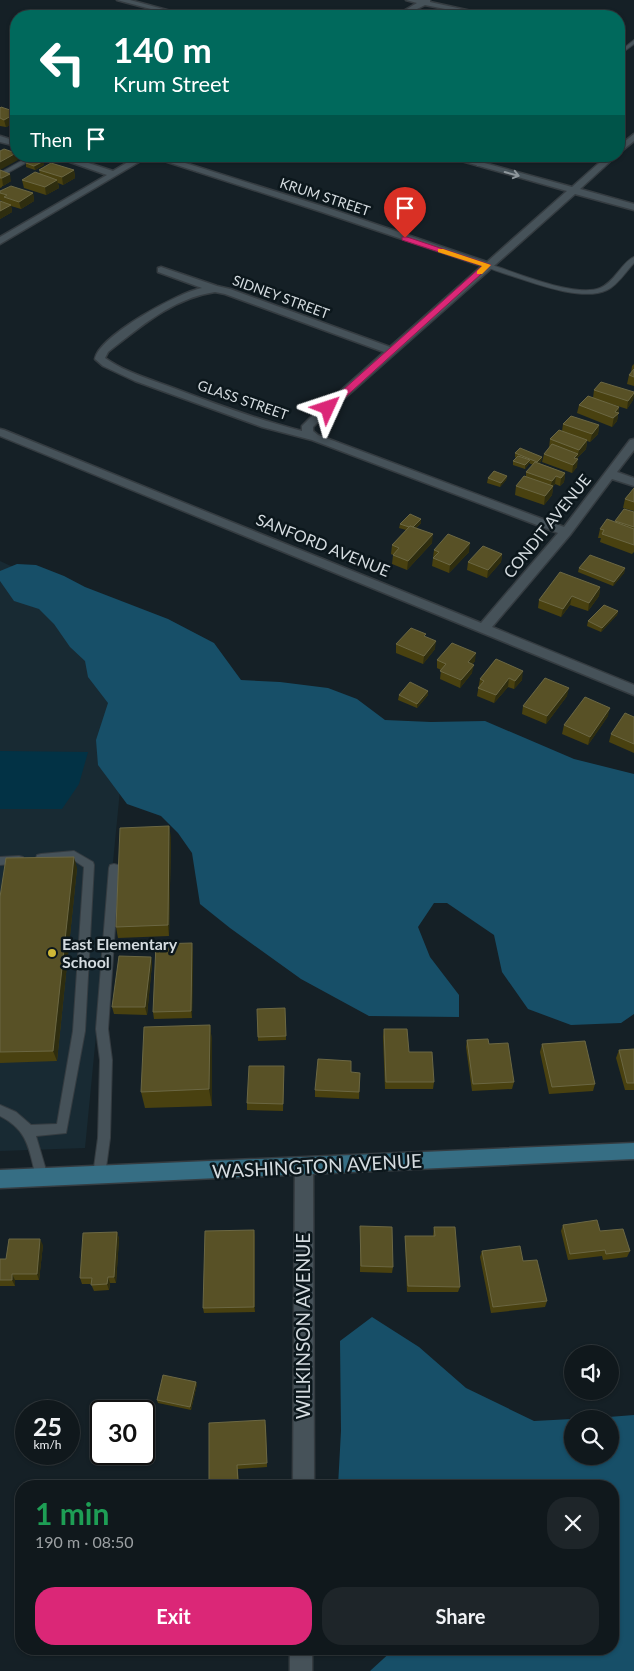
<!DOCTYPE html>
<meta charset="utf-8">
<style>
:root{--surface:#10181c;--page:#1e2529;--text:#f1f3f6;--muted:#9ca0a3;--line:#30373b;--accent:#db2777}
body{margin:0;font-family:Lato,sans-serif;background:var(--page);color:var(--text);height:100vh;display:flex;flex-direction:column;font-size:19px;white-space:nowrap}
*{box-sizing:border-box;margin:0}
p{font-size:16px;color:var(--muted)}
.icon{flex:none;width:28px;height:28px;fill:none;stroke:currentColor;stroke-width:2;stroke-linecap:round;stroke-linejoin:round}
.map{position:relative;flex:1;overflow:hidden}
.details{position:absolute;left:15px;top:1480px;width:604px;height:175px;display:flex;flex-direction:column;background:var(--surface);border-radius:20px;box-shadow:0 1px 4px #0004,0 0 0 1px var(--line)}
.details>*{flex:none}
.banner{position:absolute;left:10px;top:10px;width:615px;height:152px;border-radius:20px;box-shadow:0 1px 4px #0004,0 0 0 1px var(--line);background:#00695c;color:#fff;overflow:hidden}
.tools{position:absolute;left:564px;top:1345px;display:grid;gap:10px}
.tools a{display:grid;place-items:center;width:55px;height:55px;border-radius:50%;background:var(--surface);box-shadow:0 1px 4px #0004,0 0 0 1px var(--line);font-size:25px}
.speed{position:absolute;left:15px;top:1400px;display:flex;gap:10px;font-size:25px;font-weight:700;text-align:center}
.speed>*{display:grid;place-content:center;width:65px;height:65px;border-radius:50%;background:var(--surface);box-shadow:0 1px 4px #0004,0 0 0 1px var(--line);line-height:1}
.speed small{font-size:12px;font-weight:400}
.speed .limit{border:2px solid #111;border-radius:8px;background:#fff;color:#111}
.pin{position:absolute;display:grid;place-items:center;width:42px;height:42px;color:#fff;margin:-51px -21px;border-radius:50% 50% 50% 0;rotate:-45deg;box-shadow:0 0 5px #0007}
.pin .icon{rotate:45deg}
.me{position:absolute;width:55px;margin:-28px;rotate:48deg;stroke-linejoin:round;filter:drop-shadow(0 0 4px #0008)}
.turn{display:flex;align-items:center;gap:18px;height:105px;padding:0 20px;font-size:22px}
.turn .icon{width:65px;height:65px;stroke-width:2.5}
.turn b{display:block;font-size:35px;line-height:42px}
.then{display:flex;align-items:center;height:48px;padding:0 20px;background:#0003;gap:10px;font-size:19px}
.round{display:grid;place-items:center;flex:none;width:52px;height:52px;border-radius:20px;background:var(--page)}
.headline{display:flex;align-items:center;justify-content:space-between;height:85px;padding:0 20px}
h1{font-size:30px;font-weight:700;line-height:38px;color:#1e9e55}
.button{display:flex;gap:10px;margin-top:auto;padding:10px 20px}
.button a{flex:1;height:58px;border-radius:20px;background:var(--accent);color:#fff;font-size:20px;font-weight:700;line-height:58px;text-align:center}
.button a+a{background:var(--page);color:var(--text)}
.map>svg:first-child{display:block}
</style>
<div class="map">
<svg width="634" height="1671" viewBox="0 0 634 1671">
<rect width="100%" height="100%" fill="#152026"/>
<path fill="#182a33" d="M0,561L113,613L125,739L85,1148L0,1151Z"/>
<path fill="#023245" d="M0,751L88,752L79,784L62,809H0Z"/>
<g fill="#174f68">
<path d="M17,564L36,565L64,576L85,587L168,619L214,643L241,680L280,682L328,688L357,699L385,720L431,722L485,721L574,759L634,774V1014L621,1023L571,1025L528,1009L502,972L494,935L447,903H434L418,927L430,957L459,995V1017L369,1016L301,979L230,928L200,904L192,853L178,833L161,816L127,804L98,765L96,740L108,703L88,677L85,661L70,647L54,624L39,609L14,601L0,581V571Z"/>
<path d="M372,1317L419,1347L466,1388L534,1421L572,1419V1456H610V1419H583L634,1415V1671H370L394,1649H612V1486H338L341,1431L340,1341Z"/>
</g>
<g fill="none" stroke-linecap="round" stroke-linejoin="round">
<defs>
<g id="lane">
<path d="M634,40V44L619,55V52Z"/>
<path d="M30,156H38L0,177V173Z"/>
<path d="M486,156H493L481,166H477V164Z"/>
<path d="M634,257V263C626,271 618,285 607,290C582,302 534,283 509,275C501,272 491,270 484,265L489,264C515,272 575,298 600,288C615,282 621,263 634,257Z"/>
<path d="M74,851L93,862L94,865L85,1031L66,1133L36,1136L48,1177L46,1181L42,1183L38,1181L36,1177C29,1149 28,1130 0,1116V1105L16,1112L31,1125L57,1124L73,1031L84,867L72,859L41,862L37,861L36,858L37,855L41,854Z"/>
<path d="M19,856L23,857L24,860L23,863L0,865V857Z"/>
<path d="M114,864L118,865L119,868L108,1029L112,1060L110,1138L105,1175L103,1179L99,1181L95,1179L93,1175L98,1138L100,1060L96,1029L109,868L110,865Z"/>
</g>
<g id="street">
<path d="M117,0H130L189,16H177Z"/>
<path d="M406,0H430V2L494,16H480L425,5L403,16H395L417,3Z"/>
<path d="M634,134V141L619,153V146Z"/>
<path d="M0,136L16,141V146L0,142Z"/>
<path d="M53,156H67L113,171L138,156H163L328,208L487,262L567,191L444,156H459L572,187L607,156H616L580,189L634,204V210L575,194L319,421L313,427V431L318,435L564,527L630,440L634,439V450L617,472L634,478V486L612,479L570,535L492,627L634,685V695L0,436V429L4,430L481,623L558,533L312,440L262,427L135,381L103,366L95,359C99,336 179,292 202,288L158,272V268L161,267L217,286L230,289L390,347L482,266L322,212L149,156L0,244V237L107,175ZM215,292L225,294L384,352L311,417L302,426V431C259,420 218,405 176,389C153,380 126,373 105,358L108,352C140,327 173,298 215,292Z"/>
<path d="M304,1159L310,1161L313,1167L314,1486H293L295,1167L298,1161Z"/>
<rect x="290" y="1649" width="22" height="22"/>
</g>
<path id="secondary" d="M634,1143V1159L0,1188V1170Z"/>
</defs>
<use href="#lane" stroke="#353c41" stroke-width="2"/>
<use href="#street" stroke="#353c41" stroke-width="3"/>
<use href="#secondary" stroke="#353c41" stroke-width="3"/>
<use href="#lane" fill="#465259" fill-rule="evenodd"/>
<use href="#street" fill="#465259" fill-rule="evenodd"/>
<use href="#secondary" fill="#366e84" fill-rule="evenodd"/>
</g>
<g fill="#494110">
<path d="M0,108L16,112V128L13,127V124L6,127L0,126Z"/>
<path d="M44,161V165L35,170L26,167V163Z"/>
<path d="M0,170L11,181L3,186H2V187L0,188Z"/>
<path d="M39,170H74L75,178L63,185L58,183L59,188L46,195L24,188L22,180L40,174Z"/>
<path d="M0,191L33,193L34,201L21,209L11,206L12,212L0,219V201L5,203L0,200Z"/>
<path d="M634,364V386L627,384L629,375L631,373L632,366Z"/>
<path d="M594,390L634,393L633,400L627,409L608,403L619,407L617,421L612,427L577,413L579,405L593,398Z"/>
<path d="M563,424L599,425L598,434L590,442L587,441L586,449L577,458V467L572,473L542,462L544,454L549,448L550,439L562,431Z"/>
<path d="M515,453L542,457L541,461L539,463L565,473L564,482L560,486L555,484L553,486L552,495L544,505L515,495L516,486L526,477V472L533,465L529,463L525,469L513,465V461L516,458L515,457Z"/>
<path d="M507,476L506,480L500,487L487,483L488,478Z"/>
<path d="M634,488V511L623,508L625,499Z"/>
<path d="M634,512V552L632,554L600,542L601,538H598L600,529L615,522V521Z"/>
<path d="M421,519V523L416,528L432,543L407,570L392,564L393,555L391,554L392,545L406,530L399,528L400,524Z"/>
<path d="M434,550L469,552L449,573L432,566Z"/>
<path d="M502,554L501,562L487,578L467,570L468,562Z"/>
<path d="M579,568H625L624,573L613,586L578,572Z"/>
<path d="M600,587L599,596L588,611L570,605L561,617L538,608L539,600Z"/>
<path d="M618,611L617,615L601,632L587,626L588,621Z"/>
<path d="M426,637L435,649L423,664L396,653V644Z"/>
<path d="M496,659L522,680L514,689L508,687L494,703L477,696L480,679Z"/>
<path d="M437,660L475,661L472,664V673L460,688L440,679L441,670L437,668Z"/>
<path d="M399,695H428L417,708L398,700Z"/>
<path d="M567,696L546,724L522,714L523,706Z"/>
<path d="M608,716L588,745L562,734L564,725Z"/>
<path d="M634,717V753L609,742L611,734Z"/>
<path d="M171,837L169,936L118,938L116,927Z"/>
<path d="M77,868L57,1061L0,1063V897Z"/>
<path d="M193,950L192,1018L154,1019L153,1012Z"/>
<path d="M151,957L152,964L147,1015L114,1014L112,1007Z"/>
<path d="M285,1008L286,1040L258,1041L257,1009Z"/>
<path d="M210,1025L212,1042V1106L145,1108L141,1092Z"/>
<path d="M384,1029L409,1052L434,1082L433,1089H385L383,1037Z"/>
<path d="M467,1040L489,1044L514,1082L512,1089L472,1091L466,1047Z"/>
<path d="M542,1044L595,1084L593,1091L549,1094L540,1052Z"/>
<path d="M634,1049V1090H625L616,1058L619,1050Z"/>
<path d="M284,1066L283,1111L247,1110V1103Z"/>
<path d="M360,1073L359,1099L315,1097V1090Z"/>
<path d="M563,1225L600,1231L630,1251L627,1257L603,1260L602,1256L568,1260L561,1231Z"/>
<path d="M360,1226L393,1267L392,1273L360,1272Z"/>
<path d="M434,1227L460,1287L458,1292H407L405,1242V1236H433Z"/>
<path d="M117,1232L119,1239L116,1283H110L109,1290L94,1291L91,1284H82L80,1278Z"/>
<path d="M255,1236V1312L204,1313L203,1308Z"/>
<path d="M43,1245L39,1280H15V1286H0V1259H6Z"/>
<path d="M482,1251L523,1261L547,1301L545,1307L491,1313L480,1257Z"/>
<path d="M197,1384L191,1410L158,1403L157,1400Z"/>
<path d="M266,1424L267,1467L238,1469L239,1486H210L209,1485Z"/>
</g>
<g fill="#2e2d0f">
<path d="M16,113V121L12,120L13,124L6,127L4,120Z"/>
<path d="M16,153V156H17L18,160L0,170V162Z"/>
<path d="M44,161V165L35,170L34,166Z"/>
<path d="M74,170L75,178L63,185L62,177Z"/>
<path d="M10,174L11,181L3,186L2,178Z"/>
<path d="M57,180L59,188L46,195L45,187Z"/>
<path d="M33,193L34,201L21,209L19,202Z"/>
<path d="M11,205L12,212L0,219V211Z"/>
<path d="M634,393L633,400L627,409L628,401Z"/>
<path d="M619,407L617,421L612,427L615,412Z"/>
<path d="M599,425L598,434L590,442L592,434Z"/>
<path d="M587,440L586,449L577,458L579,450Z"/>
<path d="M578,454L577,461L578,459L577,467L572,473L574,458Z"/>
<path d="M542,457L541,461L536,466L537,462Z"/>
<path d="M530,460L529,464L525,469V465Z"/>
<path d="M565,473L564,482L560,486L561,478Z"/>
<path d="M507,476L506,480L500,487L501,483Z"/>
<path d="M556,476L555,484L550,489L552,481Z"/>
<path d="M553,486L552,495L544,505L545,496Z"/>
<path d="M421,519V523L411,533V528Z"/>
<path d="M433,534L432,543L407,570L408,561Z"/>
<path d="M470,543L469,552L449,573L450,565Z"/>
<path d="M502,554L501,562L487,578L488,570Z"/>
<path d="M625,568L624,573L613,586L614,582Z"/>
<path d="M600,587L599,596L588,611L589,603Z"/>
<path d="M572,596L570,605L561,617L563,609Z"/>
<path d="M618,611L617,615L601,632L602,628Z"/>
<path d="M436,641L435,649L423,664L424,656Z"/>
<path d="M476,653L475,661L467,671L468,662Z"/>
<path d="M474,665L472,673L460,688L461,680Z"/>
<path d="M523,671L522,680L514,689L515,681Z"/>
<path d="M509,678L508,687L494,703L496,695Z"/>
<path d="M569,688L567,696L546,724L547,716Z"/>
<path d="M428,691V695L417,708V704Z"/>
<path d="M610,708L608,716L588,745L590,737Z"/>
<path d="M169,826L171,837L169,936L168,925Z"/>
<path d="M74,857L77,868L57,1061L53,1051Z"/>
<path d="M192,943L193,950L192,1018L191,1011Z"/>
<path d="M151,957L152,964L147,1015L145,1007Z"/>
<path d="M210,1025L212,1042V1106L209,1089Z"/>
<path d="M254,1230L255,1236V1312L254,1307Z"/>
<path d="M117,1232L119,1239L116,1283L114,1277Z"/>
<path d="M40,1239L43,1245L39,1280L37,1274Z"/>
<path d="M12,1274L15,1280V1286L12,1280Z"/>
<path d="M108,1277L110,1283L109,1290L107,1284Z"/>
<path d="M196,1382L197,1384L191,1410L190,1407Z"/>
</g>
<g fill="#585126" stroke="#6b6743">
<path d="M1,107L16,112V113L4,120L0,118V108Z"/>
<path d="M16,117V121L12,120Z"/>
<path d="M4,149L16,153L0,162V151Z"/>
<path d="M35,158L44,161L34,166L26,163Z"/>
<path d="M51,163L74,170L62,177L39,170Z"/>
<path d="M0,170L10,174L2,178H0Z"/>
<path d="M35,172L57,180L45,187L22,180Z"/>
<path d="M11,186L33,193L19,202L4,197L7,195L0,193V191Z"/>
<path d="M0,201L11,205L0,211Z"/>
<path d="M634,369V377L629,375Z"/>
<path d="M601,382L634,392V393L628,401L594,390Z"/>
<path d="M588,396L619,407L615,412L619,413L613,418L579,405Z"/>
<path d="M571,416L599,425L592,434L563,424Z"/>
<path d="M559,430L587,440L579,450L550,439Z"/>
<path d="M552,444L578,454L574,458L578,459L573,465L544,454Z"/>
<path d="M520,448L542,457L537,462L515,453Z"/>
<path d="M518,456L530,460L525,465L513,461Z"/>
<path d="M535,462L565,473L561,478L556,476L552,481L526,472Z"/>
<path d="M494,471L507,476L501,483L488,478Z"/>
<path d="M524,476L553,486L545,496L516,486Z"/>
<path d="M634,488V502L625,499Z"/>
<path d="M624,509L634,512V527L615,521Z"/>
<path d="M410,514L421,519L413,527L410,526L409,527L400,524Z"/>
<path d="M607,519L634,529V545L602,534L604,530L600,529Z"/>
<path d="M410,526L433,534L408,561L393,555L399,548L392,545Z"/>
<path d="M448,534L470,543L450,565L433,558L439,552L434,550Z"/>
<path d="M483,546L502,554L488,570L468,562Z"/>
<path d="M590,555L625,568L614,582L579,568Z"/>
<path d="M560,572L600,587L589,603L572,596L563,609L539,600Z"/>
<path d="M604,605L618,611L602,628L588,621Z"/>
<path d="M411,628L426,634L424,636L436,641L424,656L396,644Z"/>
<path d="M452,643L476,653L468,662L474,665L461,680L440,671L446,664L437,660Z"/>
<path d="M496,659L523,671L515,681L509,678L496,695L478,688L484,681L480,679Z"/>
<path d="M545,678L569,688L547,716L523,706Z"/>
<path d="M410,682L428,691L417,704L399,695Z"/>
<path d="M585,697L610,708L590,737L564,725Z"/>
<path d="M625,713L634,717V744L611,734Z"/>
<path d="M169,826L168,925L116,927L120,828Z"/>
<path d="M74,857L53,1051L0,1052V897L6,858Z"/>
<path d="M192,943L191,1011L153,1012L156,944Z"/>
<path d="M119,956L151,957L145,1007H112Z"/>
<path d="M285,1008L286,1036L258,1037L257,1009Z"/>
<path d="M210,1025L209,1089L141,1092L144,1027Z"/>
<path d="M384,1029H407L409,1052H432L434,1082H386Z"/>
<path d="M488,1039L489,1044L508,1043L514,1082L473,1084L467,1040Z"/>
<path d="M585,1041L595,1084L552,1087L542,1044Z"/>
<path d="M634,1049V1083H627L619,1050Z"/>
<path d="M318,1059L351,1061V1072L360,1073L359,1092L315,1090Z"/>
<path d="M249,1066H284L283,1104L247,1103Z"/>
<path d="M597,1220L600,1231L623,1229L630,1251L606,1254L605,1250L570,1254L563,1225Z"/>
<path d="M360,1226L392,1227L393,1267L361,1266Z"/>
<path d="M434,1227H455L460,1287L408,1286L405,1236H435Z"/>
<path d="M254,1230V1307L203,1308L205,1231Z"/>
<path d="M117,1232L114,1277H108L107,1284L91,1285L92,1278H80L83,1233Z"/>
<path d="M9,1239H40L37,1274H12V1280H0V1259H6Z"/>
<path d="M520,1246L523,1261L537,1260L547,1301L493,1307L482,1251Z"/>
<path d="M163,1375L196,1382L190,1407L157,1400Z"/>
<path d="M265,1420L267,1463L237,1465L238,1483L209,1485V1423Z"/>
</g>
<defs><path id="oneway-shaft" d="M-6 0H5M1.5-3L5.5 0L1.5 3" fill="none" stroke-width="1.6" stroke-linecap="round" stroke-linejoin="round" transform="scale(1.25)"/></defs>
<use stroke="#8e979c" href="#oneway-shaft" transform="translate(512 174) rotate(15)"/>
<path fill="#db2777" stroke="#8e194d" d="M402,237H407L491,265L331,410H325V406L482,266L402,240Z"/>
<path fill="#f59e0b" d="M438,249H443L491,265L482,274H477V271L482,266L438,252Z"/>
<circle fill="#cfb837" stroke="#0c171c" stroke-width="2" cx="52" cy="953" r="5"/>
<g text-anchor="middle" stroke-width="5" stroke-linejoin="round" paint-order="stroke">
<g font-size="14" fill="#d5dce0" stroke="#0c171c">
<text transform="translate(325 197) rotate(18)" y="5">KRUM STREET</text>
<text transform="translate(281 297) rotate(20)" y="5">SIDNEY STREET</text>
<text transform="translate(243 400) rotate(19)" y="5">GLASS STREET</text>
</g>
<g font-size="16" fill="#d5dce0" stroke="#0c171c">
<text transform="translate(547 526) rotate(-51)" y="6">CONDIT AVENUE</text>
<text transform="translate(323 545) rotate(22)" y="6">SANFORD AVENUE</text>
</g>
<g font-size="16" font-weight="bold" fill="#d5dce0" stroke="#0c171c" text-anchor="start">
<text x="62" y="950">East Elementary<tspan x="62" dy="18">School</tspan></text>
</g>
<g font-size="19" fill="#d5dce0" stroke="#0c171c">
<text transform="translate(317 1166) rotate(-3)" y="7">WASHINGTON AVENUE</text>
<text transform="translate(303 1326) rotate(-90)" y="7">WILKINSON AVENUE</text>
</g>
</g>
</svg>
<div class="tools">
<a><svg class="icon" aria-label="sound" viewBox="0 0 24 24"><path d="M4 9h4l5-4v14l-5-4H4zM17 9q2 3 0 6"/></svg></a>
<a><svg class="icon" aria-label="search" viewBox="0 0 24 24"><circle cx="10" cy="10" r="6"/><path d="M15 15l6 6"/></svg></a>
</div>
<div class="speed"><div>25<small>km/h</small></div><div class="limit">30</div></div>
<div class="pin" style="left:405px;top:238px;background:#d93025"><svg class="icon" aria-label="arrive" viewBox="0 0 24 24"><path d="M6 21V4h12l-3 4 3 4H6"/></svg></div>
<svg class="me" style="left:328px;top:408px" viewBox="-20 -20 40 40"><path d="M0-17L14 15 0 8-14 15z" fill="#db2777" stroke="#fff" stroke-width="4"/></svg>
<div class="banner">
<div class="turn"><svg class="icon" aria-label="left" viewBox="0 0 24 24"><path d="M17 20v-9H6M10 6l-5 5 5 5"/></svg><div><b>140 m</b>Krum Street</div></div>
<div class="then">Then<svg class="icon" aria-label="arrive" viewBox="0 0 24 24"><path d="M6 21V4h12l-3 4 3 4H6"/></svg></div>
</div>
<section class="details">
<div class="headline"><div><h1>1 min</h1><p>190 m · 08:50</p></div><a class="round"><svg class="icon" aria-label="close" viewBox="0 0 24 24"><path d="M6 6l12 12M18 6L6 18"/></svg></a></div>
<div class="button"><a>Exit</a><a>Share</a></div>
</section>
</div>
